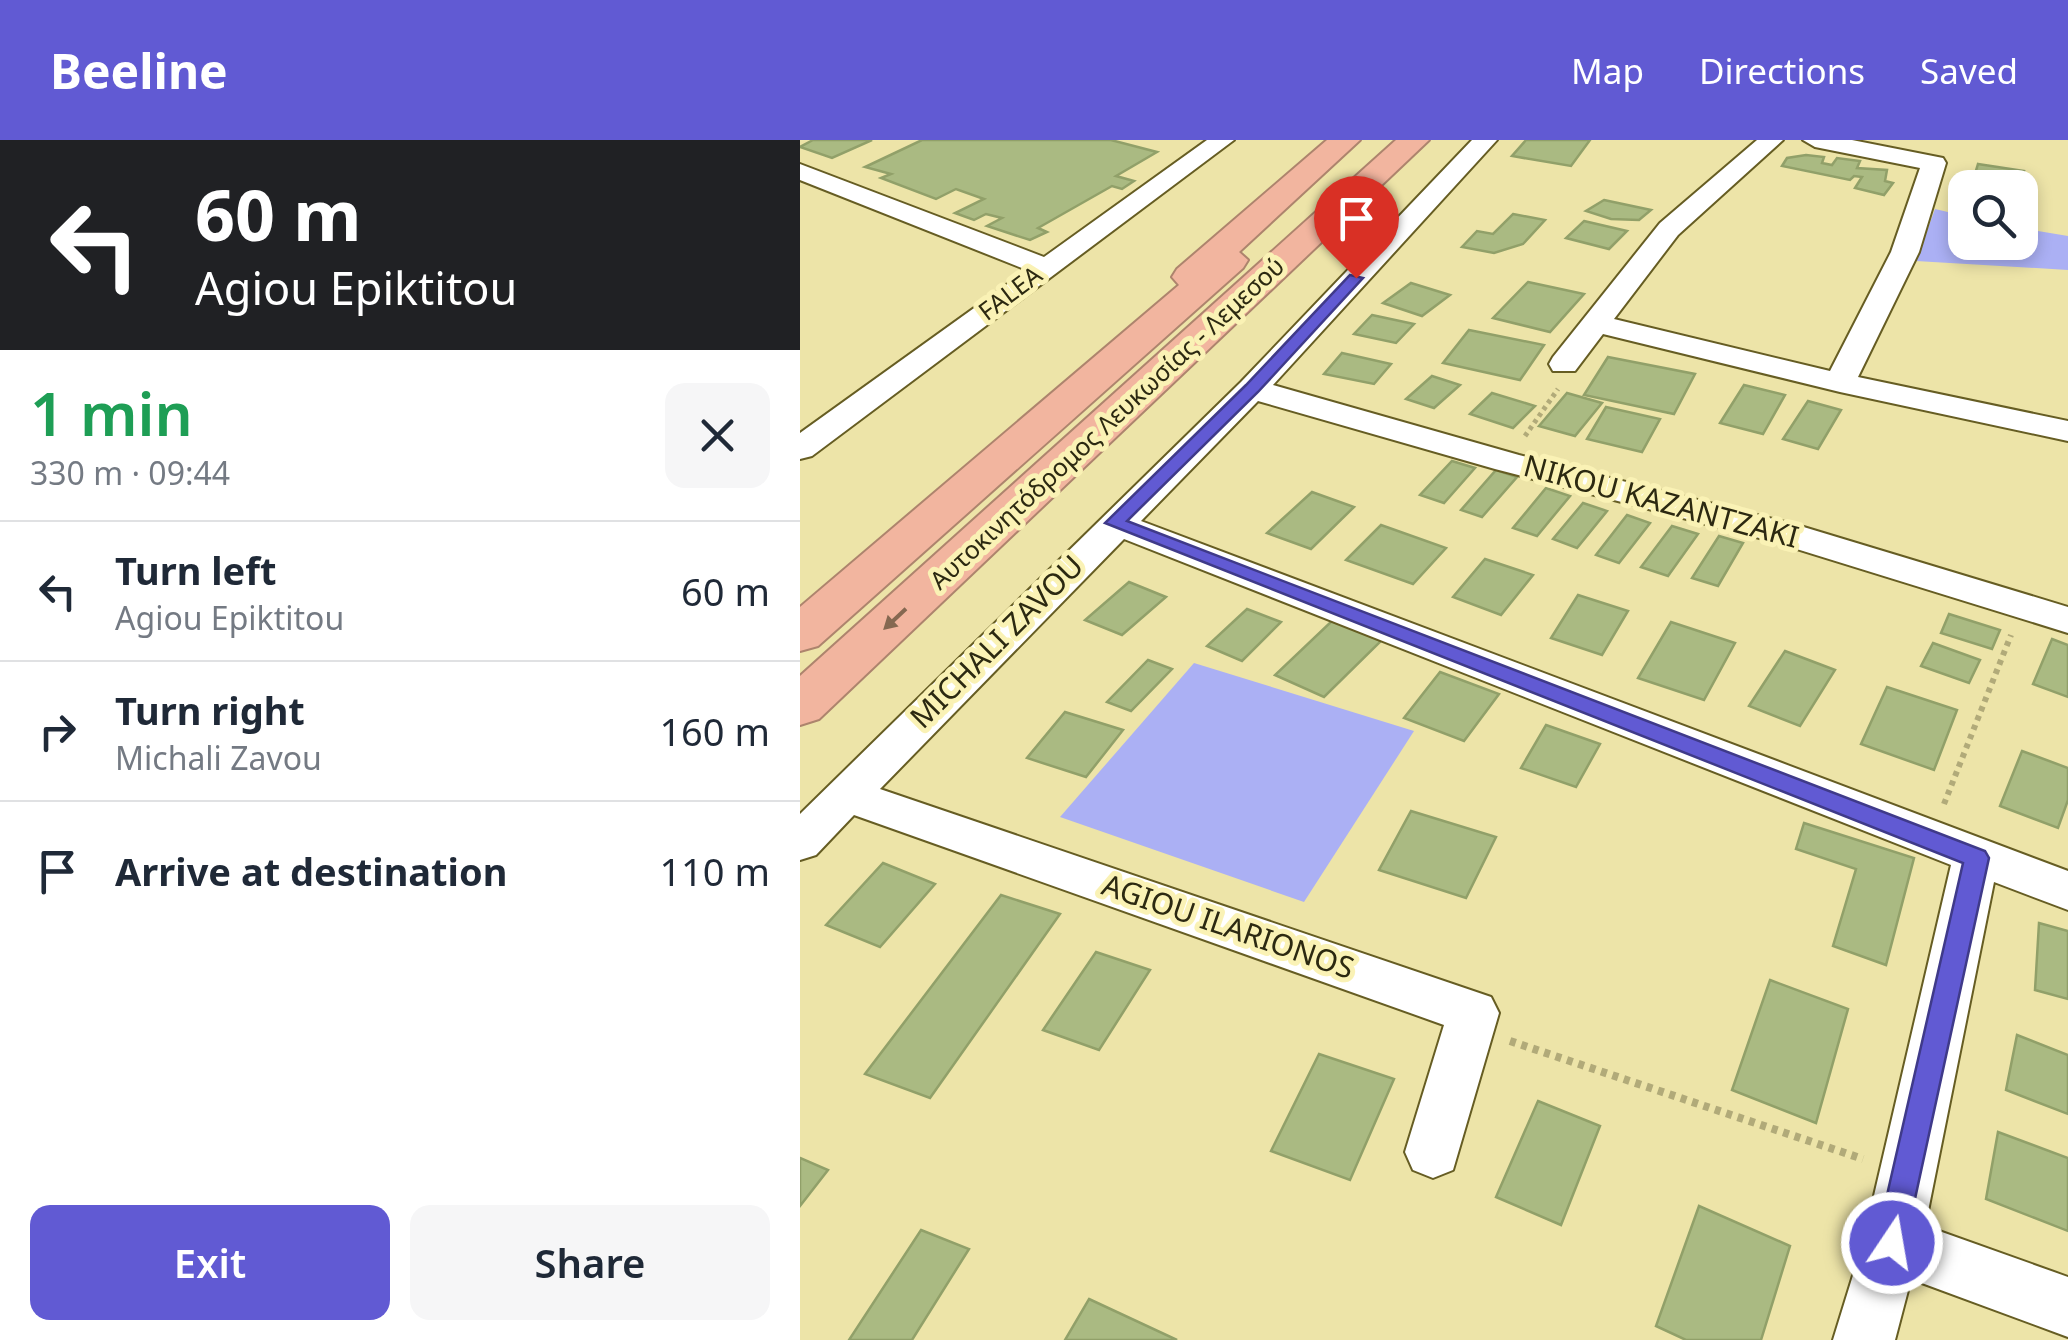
<!DOCTYPE html>
<meta charset="utf-8">
<style>
:root{--surface:#fff;--page:#f6f6f7;--text:#1f2937;--muted:#747a83;--line:#e0e1e3;--accent:#615ad3}
body{margin:0;font-family:"Noto Sans",sans-serif;background:var(--page);color:var(--text);height:100vh;display:flex;flex-direction:column;font-size:38px;white-space:nowrap}
*{box-sizing:border-box;margin:0}
p{font-size:32px;color:var(--muted)}
.icon{flex:none;width:55px;height:55px;fill:none;stroke:currentColor;stroke-width:2;stroke-linecap:round;stroke-linejoin:round}
.map{position:relative;flex:1;overflow:hidden}
.details{display:flex;flex-direction:column;background:var(--surface);width:800px}
.details>*{flex:none}
.banner{background:#202124;color:#fff;overflow:hidden}
.controls{position:absolute;left:1148px;top:30px;display:grid;gap:20px}
.controls a{display:grid;place-items:center;width:90px;height:90px;border-radius:20px;background:var(--surface);box-shadow:0 5px 15px #0003;font-size:50px}
.pin{position:absolute;display:grid;place-items:center;width:85px;height:85px;color:#fff;margin:-102px -42px;border-radius:50% 50% 50% 0;rotate:-45deg;box-shadow:0 0 10px #0007}
.pin .icon{rotate:45deg}
.me{position:absolute;width:110px;margin:-55px;rotate:12deg;stroke-linejoin:round;filter:drop-shadow(0 0 8px #0008)}
.turn{display:flex;align-items:center;gap:35px;height:210px;padding:0 30px;font-size:45px}
.turn .icon{width:130px;height:130px;stroke-width:2.5}
.turn b{display:block;font-size:70px;line-height:85px}
.round{display:grid;place-items:center;flex:none;width:105px;height:105px;border-radius:20px;background:var(--page)}
.head{display:flex;align-items:center;justify-content:space-between;height:170px;padding:0 30px}
h1{font-size:60px;font-weight:600;line-height:75px;color:#1e9e55}
.action{display:flex;gap:20px;margin-top:auto;padding:20px 30px}
.action a{flex:1;height:115px;border-radius:20px;background:var(--accent);color:#fff;font-size:40px;font-weight:600;line-height:115px;text-align:center}
.action a+a{background:var(--page);color:var(--text)}
ul{padding:0;list-style:none}
li{display:flex;align-items:center;gap:30px;height:140px;padding:0 30px;border-top:2px solid var(--line)}
li div{flex:1}
li b{display:block;font-size:38px}
li em{font-style:normal}
header{display:flex;align-items:center;gap:60px;box-sizing:border-box;height:140px;padding:0 50px;background:var(--accent);color:#fff}
header strong{font-size:48px}
nav{display:flex;gap:55px;margin-inline-start:auto;font-size:35px}
main{display:flex;flex:1;min-height:0}
.map>svg:first-child{display:block}
</style>
<header>
<strong>Beeline</strong>
<nav><a>Map</a><a>Directions</a><a>Saved</a></nav>
</header>
<main>
<section class="details">
<div class="banner">
<div class="turn"><svg class="icon" aria-label="left" viewBox="0 0 24 24"><path d="M17 20v-9H6M10 6l-5 5 5 5"/></svg><div><b>60 m</b>Agiou Epiktitou</div></div>
</div>
<div class="head"><div><h1>1 min</h1><p>330 m · 09:44</p></div><a class="round"><svg class="icon" aria-label="close" viewBox="0 0 24 24"><path d="M6 6l12 12M18 6L6 18"/></svg></a></div>
<ul>
<li><svg class="icon" aria-label="left" viewBox="0 0 24 24"><path d="M17 20v-9H6M10 6l-5 5 5 5"/></svg><div><b>Turn left</b><p>Agiou Epiktitou</p></div><em>60 m</em></li>
<li><svg class="icon" aria-label="right" viewBox="0 0 24 24"><path d="M7 20v-9h11M14 6l5 5-5 5"/></svg><div><b>Turn right</b><p>Michali Zavou</p></div><em>160 m</em></li>
<li><svg class="icon" aria-label="arrive" viewBox="0 0 24 24"><path d="M6 21V4h12l-3 4 3 4H6"/></svg><div><b>Arrive at destination</b></div><em>110 m</em></li>
</ul>
<div class="action"><a>Exit</a><a>Share</a></div>
</section>
<div class="map">
<svg width="1268" height="1200" viewBox="0 0 1268 1200">
<rect width="100%" height="100%" fill="#ede4a8"/>
<g fill="#abb0f4">
<path d="M1135,69L1165,76V102H1220V88L1268,96V130L1116,121Z"/>
<path d="M394,523L614,591L504,762L260,677Z"/>
</g>
<g fill="#aaba82" stroke="#91a069" stroke-width="2.5">
<path d="M13,0H72L32,18L0,7Z"/>
<path d="M122,0H311L357,12L316,36L334,41L322,49L312,46L238,88L247,92L230,100L187,86L202,78L186,74L174,80L155,73L184,59L156,49L136,59L81,38L91,34L65,27Z"/>
<path d="M726,0H790L771,26L712,16Z"/>
<path d="M1006,15L1024,17L1022,23L1032,25L1037,18L1060,21L1057,28L1087,30L1085,41L1093,43L1084,55L1055,48L1062,37L1054,36L1050,40L982,26L987,18Z"/>
<path d="M1178,24L1224,31L1221,41L1175,34Z"/>
<path d="M804,60L851,70L839,80L811,79L786,71Z"/>
<path d="M713,74L745,80L723,104L694,113L662,107L677,91L693,94Z"/>
<path d="M784,81L827,91L809,109L766,98Z"/>
<path d="M728,142L784,154L750,192L693,178Z"/>
<path d="M611,143L650,155L622,176L583,163Z"/>
<path d="M572,175L614,184L596,203L554,194Z"/>
<path d="M669,190L744,205L720,240L643,223Z"/>
<path d="M542,213L591,224L574,244L524,234Z"/>
<path d="M808,217L895,234L874,274L784,255Z"/>
<path d="M632,236L660,245L634,268L606,259Z"/>
<path d="M944,245L985,255L963,294L920,283Z"/>
<path d="M692,253L735,266L713,288L670,274Z"/>
<path d="M767,253L802,263L775,296L739,286Z"/>
<path d="M1008,261L1041,270L1018,309L983,299Z"/>
<path d="M806,267L860,279L842,312L787,299Z"/>
<path d="M652,321L675,328L644,363L620,355Z"/>
<path d="M696,330L717,337L682,377L661,370Z"/>
<path d="M746,348L770,356L737,396L713,388Z"/>
<path d="M512,352L554,367L511,409L467,393Z"/>
<path d="M783,363L807,371L777,408L753,399Z"/>
<path d="M827,375L850,383L819,423L796,415Z"/>
<path d="M581,385L646,408L613,444L546,420Z"/>
<path d="M872,386L898,394L868,436L841,427Z"/>
<path d="M919,396L943,403L918,446L892,438Z"/>
<path d="M685,419L733,435L701,475L653,457Z"/>
<path d="M329,442L366,457L322,495L285,480Z"/>
<path d="M778,455L828,471L802,515L751,498Z"/>
<path d="M447,469L481,482L442,521L407,506Z"/>
<path d="M1149,474L1200,490L1192,509L1141,493Z"/>
<path d="M533,480L581,501L524,557L475,535Z"/>
<path d="M871,482L935,503L904,560L838,538Z"/>
<path d="M1252,499L1268,505V557L1233,544Z"/>
<path d="M1133,503L1180,520L1169,543L1121,526Z"/>
<path d="M985,511L1035,530L1000,586L949,566Z"/>
<path d="M348,520L372,529L331,571L307,562Z"/>
<path d="M640,532L699,554L664,601L604,578Z"/>
<path d="M1087,547L1157,570L1134,630L1061,604Z"/>
<path d="M265,572L323,590L286,637L227,618Z"/>
<path d="M746,585L800,604L776,647L721,628Z"/>
<path d="M1222,611L1268,628V660L1258,688L1200,666Z"/>
<path d="M611,671L696,697L666,758L579,730Z"/>
<path d="M1004,683L1114,718L1086,825L1033,806L1056,729L996,709Z"/>
<path d="M83,723L135,744L80,807L26,785Z"/>
<path d="M201,755L260,774L130,958L65,934Z"/>
<path d="M1239,783L1268,791V859L1235,850Z"/>
<path d="M296,812L350,830L299,910L243,890Z"/>
<path d="M970,840L1048,869L1016,983L932,950Z"/>
<path d="M1217,895L1268,915V974L1206,950Z"/>
<path d="M519,914L594,939L550,1040L471,1011Z"/>
<path d="M738,961L800,986L761,1085L696,1057Z"/>
<path d="M1198,992L1268,1018V1091L1186,1059Z"/>
<path d="M0,1018L28,1030L0,1066Z"/>
<path d="M899,1066L990,1106L961,1200H886L856,1186Z"/>
<path d="M121,1090L169,1109L112,1200H49Z"/>
<path d="M289,1159L377,1200H265Z"/>
</g>
<g fill="none" stroke-linecap="round" stroke-linejoin="round">
<defs>
<g id="minor">
<path d="M407,0H434L12,316L0,319V293L227,130L0,40V24L244,117Z"/>
<path d="M672,0H697L473,245L719,315L997,385L1268,467V493L971,401L695,329L458,261L341,381L1268,731V770L1194,742L1125,1086L1268,1137V1197L1111,1139L1095,1200H1033L1063,1103L1151,725L324,399L80,649L691,857L699,873L653,1030L633,1038L613,1030L605,1012L644,885L54,675L16,715L0,720V674L441,242Z"/>
<path d="M957,0H983L878,95L814,179L1030,231L1091,112L1120,28L1015,7L1003,0H1052L1143,18L1146,23L1119,112L1058,237L1268,281V301L1040,252L803,194L775,231H753L749,224L753,217L860,83Z"/>
</g>
<g id="highway">
<path d="M527,0H560L439,112L448,120L443,128L18,506L0,511V467L379,145L372,137L377,129Z"/>
<path d="M596,0H629L19,579L0,585V536Z"/>
</g>
</defs>
<use href="#minor" stroke="#665d23" stroke-width="4"/>
<use href="#highway" stroke="#ad846d" stroke-width="4"/>
<path stroke="#b1aa79" stroke-width="5" stroke-dasharray="4 4" stroke-linecap="butt" d="M725,296L758,249"/>
<path stroke="#b1aa79" stroke-width="6" stroke-dasharray="5 5" stroke-linecap="butt" d="M1144,664L1211,495"/>
<path stroke="#b1aa79" stroke-width="8" stroke-dasharray="6 6" stroke-linecap="butt" d="M710,901L1063,1019"/>
<use href="#minor" fill="#fff" fill-rule="evenodd"/>
<use href="#highway" fill="#f2b59f" fill-rule="evenodd"/>
</g>
<defs><path id="oneway-solid" d="M-6-.8H1V-3.2L6.5 0L1 3.2V.8H-6Z" transform="scale(2.5)"/></defs>
<use fill="#856851" href="#oneway-solid" transform="translate(95 479) rotate(137)"/>
<path fill="#615ad3" stroke="#3f3a89" stroke-width="2.5" d="M550,135L563,138L458,252L327,381L1185,711L1189,718L1103,1114L1092,1118L1081,1114L1076,1103L1163,723L305,383L446,245Z"/>
<g text-anchor="middle" stroke-width="10" stroke-linejoin="round" paint-order="stroke">
<g font-size="25" fill="#2c2911" stroke="#faf2b5">
<text transform="translate(210 153) rotate(-37)" y="9">FALEA</text>
<text transform="translate(307 283) rotate(-43)" y="9">Αυτοκινητόδρομος Λευκωσίας - Λεμεσού</text>
</g>
<g font-size="30" fill="#2c2911" stroke="#faf2b5">
<text transform="translate(861 362) rotate(15)" y="10">NIKOU KAZANTZAKI</text>
<text transform="translate(197 502) rotate(-45)" y="10">MICHALI ZAVOU</text>
<text transform="translate(428 787) rotate(19)" y="10">AGIOU ILARIONOS</text>
</g>
</g>
</svg>
<div class="controls">
<a><svg class="icon" aria-label="search" viewBox="0 0 24 24"><circle cx="10" cy="10" r="6"/><path d="M15 15l6 6"/></svg></a>
</div>
<div class="pin" style="left:556px;top:138px;background:#d93025"><svg class="icon" aria-label="arrive" viewBox="0 0 24 24"><path d="M6 21V4h12l-3 4 3 4H6"/></svg></div>
<svg class="me" style="left:1092px;top:1103px" viewBox="-20 -20 40 40"><circle r="17" fill="#615ad3" stroke="#fff" stroke-width="3"/><path d="M0-11L8 9 0 5-8 9z" fill="#fff"/></svg>
</div>
</main>
